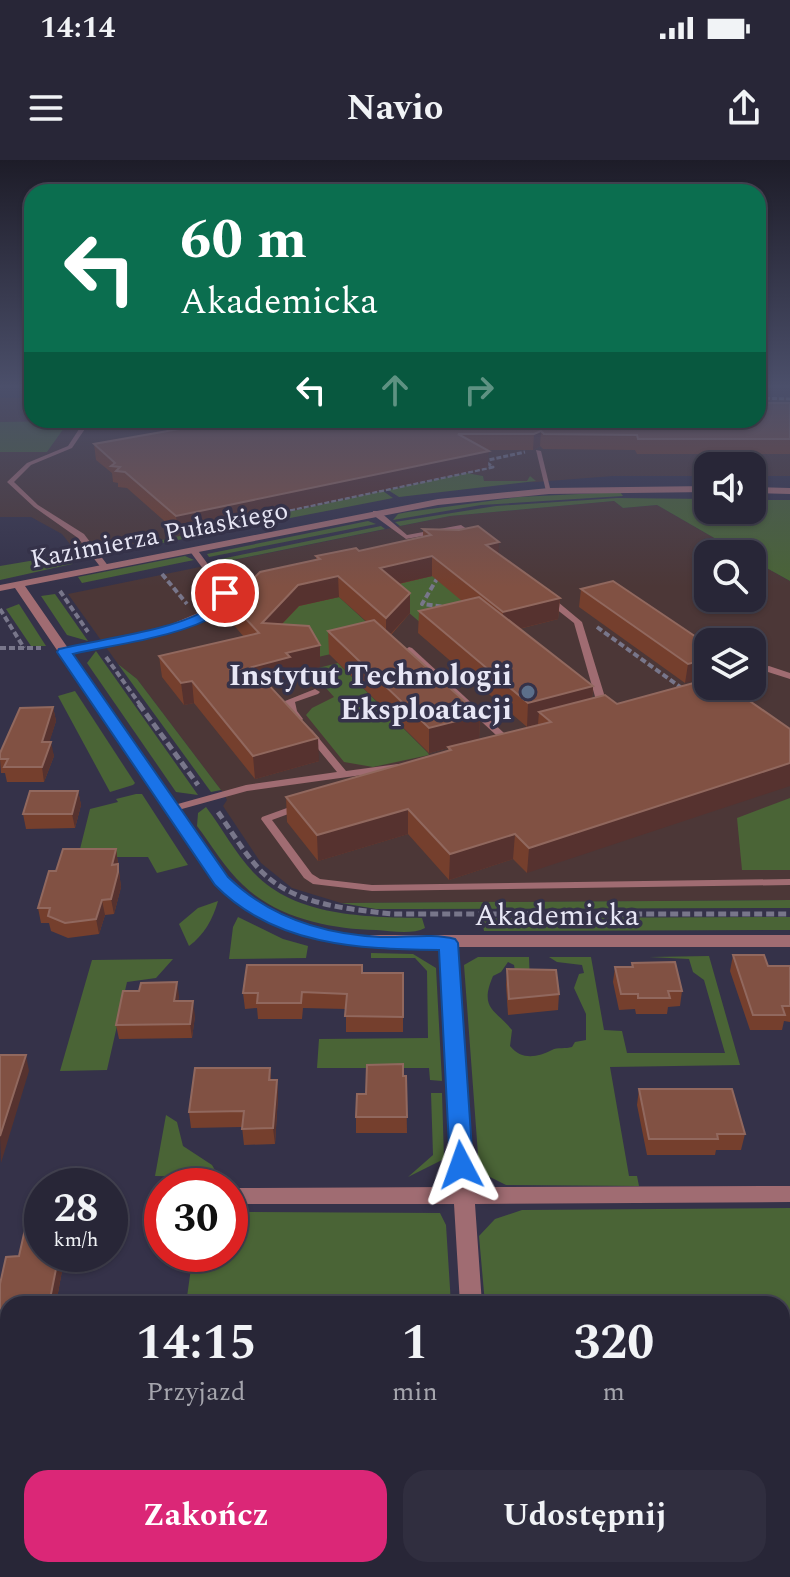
<!DOCTYPE html>
<html lang="pl">
<meta charset="utf-8">
<style>
:root{--surface:#282637;--page:#302e3f;--text:#f1f3f6;--muted:#a5a5ad;--line:#444352;--accent:#db2777}
body{margin:0;font-family:Spectral,serif;background:var(--page);color:var(--text);height:100vh;display:flex;flex-direction:column;font-size:30px;white-space:nowrap}
*{box-sizing:border-box;margin:0}
p{font-size:26px;color:var(--muted)}
.icon{flex:none;width:44px;height:44px;fill:none;stroke:currentColor;stroke-width:2;stroke-linecap:round;stroke-linejoin:round}
.map{position:relative;flex:1;overflow:hidden}
.side{position:absolute;left:0px;top:1136px;width:790px;height:282px;display:flex;flex-direction:column;background:var(--surface);border-radius:24px 24px 0 0;box-shadow:0 2px 6px #0004,0 0 0 2px var(--line)}
.side>*{flex:none}
.guide{position:absolute;left:24px;top:24px;width:742px;height:244px;border-radius:24px;box-shadow:0 2px 6px #0004,0 0 0 2px var(--line);background:#0b6e4f;color:#fff;overflow:hidden}
.controls{position:absolute;left:694px;top:292px;display:grid;gap:16px}
.controls a{display:grid;place-items:center;width:72px;height:72px;border-radius:16px;background:var(--surface);box-shadow:0 2px 6px #0004,0 0 0 2px var(--line);font-size:40px}
.speed{position:absolute;left:24px;top:1008px;display:flex;gap:16px;font-size:40px;font-weight:700;text-align:center}
.speed>*{display:grid;place-content:center;width:104px;height:104px;border-radius:50%;background:var(--surface);box-shadow:0 2px 6px #0004,0 0 0 2px var(--line);line-height:1}
.speed small{font-size:20px;font-weight:400}
.speed .limit{border:12px solid #d22;background:#fff;color:#111}
.pin{position:absolute;display:grid;place-items:center;width:68px;height:68px;color:#fff;margin:-34px;border:4px solid #fff;border-radius:50%;box-shadow:0 2px 8px #0007}
.me{position:absolute;width:88px;margin:-44px;rotate:356deg;stroke-linejoin:round;filter:drop-shadow(0 0 6px #0008)}
.turn{display:flex;align-items:center;gap:28px;height:168px;padding:0 24px;font-size:36px}
.turn .icon{width:104px;height:104px;stroke-width:2.5}
.turn b{display:block;font-size:56px;line-height:68px}
.lanes{display:flex;align-items:center;height:76px;padding:0 24px;background:#0003;justify-content:center;gap:40px;direction:ltr}
.lanes .off{opacity:.35}
.eta{display:flex;justify-content:space-evenly;align-items:center;height:136px;text-align:center}
.eta b{font-size:48px;font-weight:700;line-height:56px}
.primary-button{display:flex;gap:16px;margin-top:auto;padding:16px 24px}
.primary-button a{flex:1;height:92px;border-radius:24px;background:var(--accent);color:#fff;font-size:32px;font-weight:700;line-height:92px;text-align:center}
.primary-button a+a{background:var(--page);color:var(--text)}
.status{display:flex;justify-content:space-between;align-items:center;height:56px;padding:0 40px;background:var(--surface);direction:ltr}
.status svg{height:22px;fill:currentColor}
header{display:flex;justify-content:space-between;align-items:center;height:104px;padding:0 24px;background:var(--surface);font-size:36px;font-weight:700}
.map>svg:first-child{display:block}
</style>
<div class="status"><b>14:14</b><svg viewBox="0 0 49 12"><path d="M0 12V9h3v3zM5 12V6h3v6zM10 12V3h3v9zM15 12V0h3v12zM26 1h20v11H26zM47 4h2v5h-2z"/></svg></div>
<header><svg class="icon" aria-label="menu" viewBox="0 0 24 24"><path d="M4 6h16M4 12h16M4 18h16"/></svg>Navio<svg class="icon" aria-label="share" viewBox="0 0 24 24"><path d="M12 15V3M7 8l5-5 5 5M5 13v7h14v-7"/></svg></header>
<div class="map">
<svg width="790" height="1417" viewBox="0 0 790 1417">
<rect width="100%" height="100%" fill="#353249"/>
<g fill="#4c3737" fill-rule="evenodd">
<path d="M0,238H32V260H758V238H790V316H752V306H708V316H613L536,322L484,321L483,316L466,313L139,385L127,383L77,393L62,374L31,357H0V292H47L68,262H0Z"/>
<path d="M614,341L623,348L657,345L742,394H708V438H752V400L790,421V740L341,743L292,728L261,703L223,646L227,640L224,634L137,519L118,504L68,434L450,356ZM708,482H752V526H708Z"/>
</g>
<g fill="#4a6436">
<path d="M69,261L47,292H0V262Z"/>
<path d="M467,313L483,316L484,321H527L530,316L536,321L399,337L388,330Z"/>
<path d="M383,331L393,338L147,386L139,385Z"/>
<path d="M620,332L623,336L481,345L393,360L398,354L408,352L519,337Z"/>
<path d="M617,338L708,339V350H752V340H790V421L752,400V394H742L657,345L623,348L614,341L450,356L400,366L395,362L496,346Z"/>
<path d="M368,361L376,364L209,397L207,394Z"/>
<path d="M381,366L385,369L218,403L216,400Z"/>
<path d="M77,393L79,396L72,404L0,420V406Z"/>
<path d="M185,396L194,400L82,423L78,417Z"/>
<path d="M432,416L441,417L467,444L429,470L380,428Z"/>
<path d="M55,434L88,481L67,475L41,436Z"/>
<path d="M339,437L387,481L318,497L276,466L291,447Z"/>
<path d="M19,444L46,486H31L6,449Z"/>
<path d="M96,491L198,635L176,632L87,503Z"/>
<path d="M338,503L428,593L429,595L373,607L344,602L306,555L312,548L334,537L310,510Z"/>
<path d="M118,504L137,519L221,630L211,632Z"/>
<path d="M75,531L135,623L133,625L110,632L58,536Z"/>
<path d="M136,634H142L188,705L157,713L148,697H78L90,649L118,642L116,639Z"/>
<path d="M790,638V710H742L737,658Z"/>
<path d="M206,647C222,668 235,693 253,712C295,757 365,757 422,758L425,768C412,775 391,771 376,770C330,769 277,758 243,725C225,708 212,686 197,666L198,653Z"/>
<path d="M790,740V748L411,749H376L341,743Z"/>
<path d="M218,741C213,759 204,775 189,786L179,764L198,748Z"/>
<path d="M238,757L283,779L308,786L306,798L229,799L233,767Z"/>
<path d="M790,757V770L484,771L481,758Z"/>
<path d="M371,793L413,794L436,808L442,921L430,920L429,908H317L319,879L428,878L427,811L415,798H371Z"/>
<path d="M709,796L740,905L610,907L629,1016H637L639,1026L506,1025L488,1016L479,1008L464,805L478,797H529L530,825L515,811L514,805L508,802L501,812L493,816C479,849 495,849 512,870L510,886C522,901 538,897 552,890C557,887 566,889 572,887L575,882L586,880V854L574,828L579,814L584,813L582,805L557,802L549,797H591L604,870L622,871L627,893H725L704,820L693,812L689,799L649,797Z"/>
<path d="M173,799L156,818L127,822L107,910L60,911L92,800Z"/>
<path d="M431,933H442L444,999L408,1017L433,995Z"/>
<path d="M166,955L177,962L183,986L212,1005L219,1017L155,1016Z"/>
<path d="M790,1048V1382H782V1144H485L479,1076L495,1059L522,1050Z"/>
<path d="M230,1052L440,1053L446,1065L451,1144H186L193,1094H230Z"/>
<path d="M8,1405V1410H583L585,1417H0V1406Z"/>
</g>
<g fill="none" stroke-linecap="round" stroke-linejoin="round">
<g stroke="#78768a" stroke-width="3" stroke-dasharray="5 2" stroke-linecap="butt">
<path d="M758,238L790,239"/>
<path d="M201,369L493,307L484,301L525,292"/>
</g>
<g stroke="#78768a" stroke-width="4" stroke-dasharray="6 3" stroke-linecap="butt">
<path d="M199,369L210,367"/>
<path d="M162,414L187,444"/>
<path d="M438,417L422,444L446,447"/>
<path d="M60,431L88,472"/>
<path d="M0,449L24,488"/>
<path d="M597,467L683,529"/>
<path d="M0,488H41"/>
<path d="M106,497L141,546"/>
</g>
<g stroke="#78768a" stroke-width="5" stroke-dasharray="8 4" stroke-linecap="butt">
<path d="M139,544L198,625"/>
<path d="M218,652C232,672 245,695 263,713C296,745 348,749 392,754H790"/>
</g>
<g fill="#a06c72" fill-rule="evenodd">
<path d="M85,260H91L72,288L31,305L14,322L38,345L84,374L109,407L105,409H102L78,378L34,347L7,322L27,303L68,286Z"/>
<path d="M536,290L541,291L551,332L546,331Z"/>
<path d="M373,351H379L407,375L461,365L479,377L472,379L460,369L406,379L373,355Z"/>
<path d="M190,388H196L229,433L224,448L160,475L61,494L60,492L64,489L155,471L217,445L221,433L189,390Z"/>
<path d="M546,437H552L582,462L608,547L606,549L603,550L598,547L574,463L546,441Z"/>
<path d="M409,487L412,488L515,583L517,585L515,587H509L406,492L405,490Z"/>
<path d="M769,506L790,513V519L768,512L752,515V509Z"/>
<path d="M315,529L320,532L318,534L295,542L297,551L303,559L301,561H295L287,551L285,541Z"/>
<path d="M309,569L312,570L346,611L398,604L403,607L398,610L247,631L171,652L166,649L167,647L246,625L337,612L304,572Z"/>
<path d="M298,644L302,645L303,647L302,649L272,660L312,714L320,719L372,725L790,719V725L372,731L313,724L304,718L261,659L262,657Z"/>
</g>
<g fill="#a06c72" fill-rule="evenodd">
<path d="M708,326V332L549,334L438,345L25,426L227,718C266,756 302,766 355,775H790V787H457L474,1027L790,1026V1042L475,1044L482,1144H460L454,1044H230V1028L453,1027L440,787C355,787 279,789 215,724L15,428L0,431V425L438,339L549,328Z"/>
<path d="M752,327L790,328V334L752,333Z"/>
<path d="M782,1389H790V1417H782L771,1410H782Z"/>
<path d="M612,1410H649L646,1417H609Z"/>
</g>
</g>
<g fill="#753f2d" fill-rule="evenodd">
<path d="M790,243V294H637L635,290L543,289L540,286L533,290H485L488,307L178,373L127,328L118,327V323L113,322L112,313L96,300L94,284Z"/>
<path d="M423,369L498,394L560,438L558,459L519,469L593,526L592,538L527,713L513,699L449,720L408,674L318,701L287,662L286,637L448,592V588L429,593L329,494L328,471L367,462L339,437L299,446L282,464L320,507L291,514L292,519L269,525L319,601L255,619L194,543L184,545L162,517L159,496L244,477L232,463L230,442L316,400V396L359,391L423,377ZM432,416L462,441L419,451L418,473L527,567L538,564V566L479,580L480,555L391,475L410,453V433L399,424Z"/>
<path d="M581,429L708,485L685,523L579,447Z"/>
<path d="M53,547L56,561L49,582L54,596L44,622H7L5,613H1L0,599Z"/>
<path d="M78,631L81,645L75,668L26,669L23,654Z"/>
<path d="M116,689L121,727L114,754L105,755L99,774L68,778L51,771L49,763H41L38,748L56,711Z"/>
<path d="M733,795L768,806H790V862L784,861L782,870H750L730,811Z"/>
<path d="M632,803L682,831L680,846L668,847L667,854H636L635,849L619,850L613,822L615,807H631Z"/>
<path d="M362,805V813H403V872H346V849L303,848L302,859H258L257,848L245,849L243,833Z"/>
<path d="M507,809L559,834L558,850L508,855L506,825Z"/>
<path d="M179,836L178,841L195,856L192,878L119,879L116,865Z"/>
<path d="M270,908L271,920H277L278,936L275,984L244,985L242,967L191,968L189,952Z"/>
<path d="M403,916H406L407,973H356V957L366,934Z"/>
<path d="M639,929L745,974L741,990H716L715,995H647L637,945Z"/>
<path d="M42,1094H65L56,1144H8V1178L0,1179V1124L19,1096Z"/>
</g>
<g fill="#56322f">
<path d="M541,271L540,286L533,290L534,274Z"/>
<path d="M489,291L488,307L178,373L176,356Z"/>
<path d="M499,382L498,402L486,385Z"/>
<path d="M432,396V416L380,428V408Z"/>
<path d="M338,416L339,437L299,446L263,484L262,463L298,425Z"/>
<path d="M410,433V453L386,479V458Z"/>
<path d="M560,438L558,459L502,473L503,452Z"/>
<path d="M320,485V507L291,514L292,519L254,529L252,507L286,493Z"/>
<path d="M708,499V517L685,523L688,504Z"/>
<path d="M192,521L194,543L184,545L181,523Z"/>
<path d="M593,526L591,549L539,552L538,564L527,567L528,543Z"/>
<path d="M53,547L56,561L45,596L42,582Z"/>
<path d="M480,555L479,580L429,593V568Z"/>
<path d="M318,578L319,601L255,619L253,596Z"/>
<path d="M51,582L54,596L44,622L42,607Z"/>
<path d="M790,603V626L527,713L529,688Z"/>
<path d="M78,631L81,645L75,668L72,654Z"/>
<path d="M408,649V674L318,701L317,675Z"/>
<path d="M515,674L513,699L449,720L450,694Z"/>
<path d="M116,689L121,727L114,754L111,739L112,705Z"/>
<path d="M102,740L105,755L99,774L96,759Z"/>
<path d="M177,822L179,836L176,856L174,841Z"/>
<path d="M193,841L195,856L192,878L190,864Z"/>
<path d="M26,895L29,911L1,1003L0,976Z"/>
<path d="M277,920L278,936L275,984L273,968Z"/>
<path d="M59,1094H65L56,1144H49Z"/>
</g>
<g fill="#815143" stroke="#91685e" stroke-width="2">
<path d="M758,243H790V279H638L637,275L544,274L541,271L534,274H458L489,291L176,356L125,312L116,311L120,307L111,306L115,303L94,284L230,260H758Z"/>
<path d="M478,366L499,382L486,385L560,438L503,452L432,396L380,408L410,433L386,458L338,416L298,425L262,463L309,466L320,485L286,493L290,497L252,507L318,578L253,596L192,521L181,523L159,496L259,473L230,442L260,412L320,399L316,396L356,388L359,391L431,375L423,369L459,370Z"/>
<path d="M613,421L708,485V499L688,504L581,429Z"/>
<path d="M479,437L593,526L528,543L419,451Z"/>
<path d="M374,460L480,555L429,568L328,471Z"/>
<path d="M708,519V526H728L790,569V603L529,688L515,674L450,694L408,649L317,675L286,637L451,590L448,587L551,562L539,552L605,535L617,544Z"/>
<path d="M53,547L42,582H51L42,607H4L8,599H0V593L20,548Z"/>
<path d="M30,631H78L72,654H23Z"/>
<path d="M63,689H116L112,705L118,704V712L111,739L102,740L96,759L65,763L48,756L50,748H38L49,711H56Z"/>
<path d="M733,795H764L768,806H790V846H782L785,855H753Z"/>
<path d="M675,802L682,831H668L670,838H638V834H621L615,807H633L632,803Z"/>
<path d="M247,805H362V813H403V857L345,856L347,834L302,832L301,843H257L258,833H243Z"/>
<path d="M507,809L556,810L559,834L509,839Z"/>
<path d="M177,822L174,841H193L190,864L116,865L123,831H139L141,823Z"/>
<path d="M0,895H26L0,976Z"/>
<path d="M403,904V916H406L407,957H356L357,934H366L367,905Z"/>
<path d="M195,908H270L269,920H277L273,968L242,969L244,951L189,952Z"/>
<path d="M639,929H732L745,974H717L718,979H649Z"/>
<path d="M32,1038H42V1094H59L49,1144H8V1162H0V1124L6,1097L19,1096Z"/>
</g>
<linearGradient id="sky" x2="0" y2="1"><stop stop-color="#1d1c28"/><stop offset="0.53" stop-color="#4b4f6a"/><stop offset="1" stop-color="#4b4f6a" stop-opacity="0"/></linearGradient>
<rect width="790" height="427" fill="url(#sky)"/>
<path fill="#1a73e8" stroke="#114b97" stroke-width="2" d="M220,430L231,433C231,442 228,448 220,453C181,477 117,484 73,494L228,717C270,758 323,774 380,777C404,778 432,773 455,779L458,783L473,1005L470,1011L461,1014L453,1011L450,1005L439,790C358,789 275,786 215,725L57,492L59,489C100,479 180,470 212,446C218,442 218,436 220,430Z"/>
<circle fill="#5c6f8a" stroke="#353249" stroke-width="3" cx="528" cy="532" r="8"/>
<g text-anchor="middle" stroke-width="7" stroke-linejoin="round" paint-order="stroke">
<g font-size="26" fill="#e7e6f5" stroke="#353249">
<text transform="translate(159 374) rotate(-11)" y="9">Kazimierza Pułaskiego</text>
</g>
<g font-size="30" font-weight="bold" fill="#e7e6f5" stroke="#353249" text-anchor="end">
<text x="512" y="525">Instytut Technologii<tspan x="512" dy="34">Eksploatacji</tspan></text>
</g>
<g font-size="30" fill="#e7e6f5" stroke="#353249">
<text x="557" y="765">Akademicka</text>
</g>
</g>
</svg>
<div class="controls">
<a><svg class="icon" aria-label="sound" viewBox="0 0 24 24"><path d="M4 9h4l5-4v14l-5-4H4zM17 9q2 3 0 6"/></svg></a>
<a><svg class="icon" aria-label="search" viewBox="0 0 24 24"><circle cx="10" cy="10" r="6"/><path d="M15 15l6 6"/></svg></a>
<a><svg class="icon" aria-label="layers" viewBox="0 0 24 24"><path d="M12 4l9 5-9 5-9-5zM3 14l9 5 9-5"/></svg></a>
</div>
<div class="speed"><div>28<small>km/h</small></div><div class="limit">30</div></div>
<div class="pin" style="left:225px;top:433px;background:#d93025"><svg class="icon" aria-label="arrive" viewBox="0 0 24 24"><path d="M6 21V4h12l-3 4 3 4H6"/></svg></div>
<svg class="me" style="left:461px;top:1005px" viewBox="-20 -20 40 40"><path d="M0-17L14 15 0 8-14 15z" fill="#1a73e8" stroke="#fff" stroke-width="4"/></svg>
<div class="guide">
<div class="turn"><svg class="icon" aria-label="left" viewBox="0 0 24 24"><path d="M17 20v-9H6M10 6l-5 5 5 5"/></svg><div><b>60 m</b>Akademicka</div></div>
<div class="lanes"><svg class="icon" aria-label="left" viewBox="0 0 24 24"><path d="M17 20v-9H6M10 6l-5 5 5 5"/></svg><svg class="icon off" aria-label="ahead" viewBox="0 0 24 24"><path d="M12 20V5M6 11l6-6 6 6"/></svg><svg class="icon off" aria-label="right" viewBox="0 0 24 24"><path d="M7 20v-9h11M14 6l5 5-5 5"/></svg></div>
</div>
<section class="side">
<div class="eta">
<div><b>14:15</b><p>Przyjazd</p></div>
<div><b>1</b><p>min</p></div>
<div><b>320</b><p>m</p></div>
</div>
<div class="primary-button"><a>Zakończ</a><a>Udostępnij</a></div>
</section>
</div>
